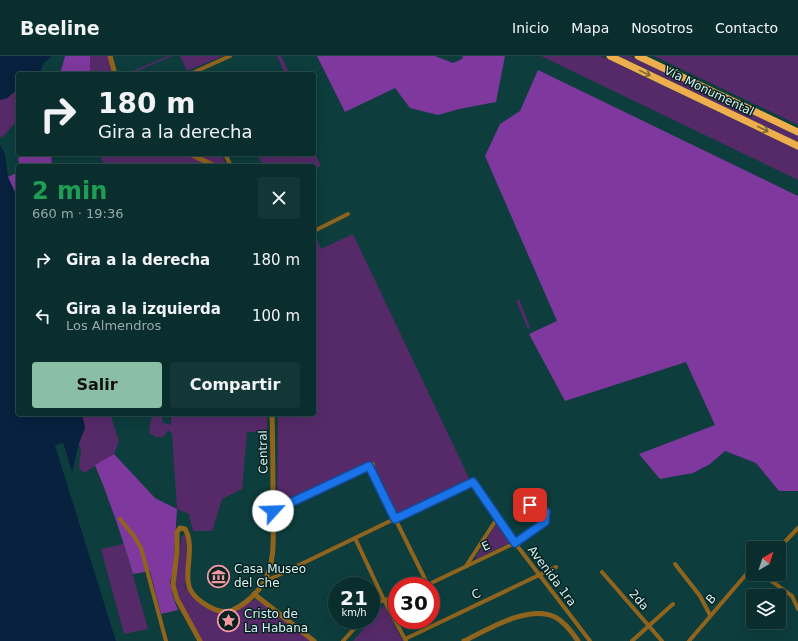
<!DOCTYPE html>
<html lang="es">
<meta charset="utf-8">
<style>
:root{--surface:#0a2e2e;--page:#133636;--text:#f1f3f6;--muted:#99a8aa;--line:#2a4a4a;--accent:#8abfa5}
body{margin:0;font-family:"DejaVu Sans",sans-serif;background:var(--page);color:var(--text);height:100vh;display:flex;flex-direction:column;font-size:15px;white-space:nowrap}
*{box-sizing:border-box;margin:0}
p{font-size:13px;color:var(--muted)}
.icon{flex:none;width:22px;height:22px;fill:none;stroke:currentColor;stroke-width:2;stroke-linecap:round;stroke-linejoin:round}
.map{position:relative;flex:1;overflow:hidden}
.sheet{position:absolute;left:16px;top:108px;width:300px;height:252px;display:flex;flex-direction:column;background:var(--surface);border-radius:4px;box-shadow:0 4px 16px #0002,0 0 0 1px var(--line)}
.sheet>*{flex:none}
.banner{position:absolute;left:16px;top:16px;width:300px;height:84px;border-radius:4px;box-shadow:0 4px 16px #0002,0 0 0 1px var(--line);background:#0a2e2e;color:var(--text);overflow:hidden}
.needle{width:26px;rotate:39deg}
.buttons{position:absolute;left:746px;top:485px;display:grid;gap:8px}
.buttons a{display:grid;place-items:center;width:40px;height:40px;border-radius:4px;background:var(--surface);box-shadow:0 4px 16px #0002,0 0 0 1px var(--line);font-size:20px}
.speed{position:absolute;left:328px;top:521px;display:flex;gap:8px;font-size:20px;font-weight:700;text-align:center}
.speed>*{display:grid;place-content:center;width:52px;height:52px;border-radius:50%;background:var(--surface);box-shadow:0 4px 16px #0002,0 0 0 1px var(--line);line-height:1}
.speed small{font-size:10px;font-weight:400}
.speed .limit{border:6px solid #d22;background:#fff;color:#111}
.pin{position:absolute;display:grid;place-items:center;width:34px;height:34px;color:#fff;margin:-17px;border-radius:8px;box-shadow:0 2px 6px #0006}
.me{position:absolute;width:44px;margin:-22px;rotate:65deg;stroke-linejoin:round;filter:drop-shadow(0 0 3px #0008)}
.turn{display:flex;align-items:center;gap:14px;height:84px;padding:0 16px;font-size:18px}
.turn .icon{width:52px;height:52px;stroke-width:2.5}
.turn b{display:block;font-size:28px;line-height:34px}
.round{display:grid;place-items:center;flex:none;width:42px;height:42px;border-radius:4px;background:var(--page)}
.overview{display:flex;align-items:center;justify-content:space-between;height:68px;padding:0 16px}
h1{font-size:24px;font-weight:700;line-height:30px;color:#1e9e55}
.action{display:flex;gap:8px;margin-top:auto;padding:8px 16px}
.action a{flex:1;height:46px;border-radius:4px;background:var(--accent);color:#111;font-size:16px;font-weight:700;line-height:46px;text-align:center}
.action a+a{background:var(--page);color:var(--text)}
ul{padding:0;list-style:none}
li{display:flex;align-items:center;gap:12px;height:56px;padding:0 16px}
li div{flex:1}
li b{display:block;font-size:15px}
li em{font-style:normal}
header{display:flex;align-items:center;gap:24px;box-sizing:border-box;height:56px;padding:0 20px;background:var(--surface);border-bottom:1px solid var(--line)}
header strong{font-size:19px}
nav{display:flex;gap:22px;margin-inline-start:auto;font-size:14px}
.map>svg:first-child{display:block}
</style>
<header>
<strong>Beeline</strong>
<nav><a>Inicio</a><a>Mapa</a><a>Nosotros</a><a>Contacto</a></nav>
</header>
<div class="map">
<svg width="798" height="585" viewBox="0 0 798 585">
<rect width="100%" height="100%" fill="#0d3d3d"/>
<g fill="#562a69">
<path d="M90,0H108L113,18H90Z"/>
<path d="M168,0H172L133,17V15Z"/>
<path d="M180,0H223L187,15Z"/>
<path d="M277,0H281L290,18H285Z"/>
<path d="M541,0H601L798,94V124Z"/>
<path d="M619,0H630L798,80V86Z"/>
<path d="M654,0H798V69L782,61Z"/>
<path d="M18,33V40L16,42C19,46 18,50 15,54L18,56V63L2,82L0,80V43L7,42Z"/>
<path d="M314,96L321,110L314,113V110H263L257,98H314Z"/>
<path d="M99,98H221L227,110H105Z"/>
<path d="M353,178L469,422L468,425L398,459L372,407L277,450L278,358H314V182L316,181L321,193Z"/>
<path d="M519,243L530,271L528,273L516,245Z"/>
<path d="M82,358H110L119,385L114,398L84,417L79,412L81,395L79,387L85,372Z"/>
<path d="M152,358H162V366L171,369V358H267V376H247L242,433L222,443L212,475H193L189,458L177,453L172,378L168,374L163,381H156L149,377Z"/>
<path d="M498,465L511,486L474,504Z"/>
<path d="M183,479L186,480L187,509L185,530L191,540L204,551L216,556L224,558L256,543L311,585H202C194,572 175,540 176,525C177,510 181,497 181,482Z"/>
<path d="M124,488L148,573L124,578L101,493Z"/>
<path d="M384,549L403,585H353Z"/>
</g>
<g fill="#7f389d">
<path d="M65,0H90V18H60Z"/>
<path d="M317,0H435L453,7L462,3L463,0H505L496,46L459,53L438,59L410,52L395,32L345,56Z"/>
<path d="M538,14L798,140V435H779L756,407L725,395L710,408L693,417L660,423L639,398L715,369L686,306L565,345L529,278L557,265L485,100L500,68L520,55Z"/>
<path d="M23,98H51L52,109L51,110H20L18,103Z"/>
<path d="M18,116V143L8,121Z"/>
<path d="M114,398L155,442L177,453L173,515L170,526L173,541L178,554L161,558L150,515L133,518C122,481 110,445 95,409Z"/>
</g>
<g fill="#07213f">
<path d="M0,0H52L43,8L41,15L37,18H18V33L7,42L0,44Z"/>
<path d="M0,89L5,98L8,121L18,143V358H82L85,372L79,387L72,417L63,387L55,389L116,585H0Z"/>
</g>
<path fill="#0d3d3d" d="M63,387L73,419L71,418L61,389L57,391L118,585H116L55,389Z"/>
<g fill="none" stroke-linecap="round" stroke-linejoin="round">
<g stroke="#91641d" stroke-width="4">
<path d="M190,18L230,0"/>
<path d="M225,98L231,110"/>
<path d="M314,175L348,158"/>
<path d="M369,410L428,529"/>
<path d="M273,455L373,408"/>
<path d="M120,463L134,480L141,492L166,585"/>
<path d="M355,482L384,544L406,585"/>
<path d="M779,492L798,472"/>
<path d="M675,508L700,540L710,559"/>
<path d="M466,510L498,461"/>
<path d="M602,516L662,585"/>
<path d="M762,518L792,540L798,553"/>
<path d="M264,526L473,425L515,487L590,585"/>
<path d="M425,530L515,487L545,466L546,456L538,451L530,449L527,451"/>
<path d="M371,555C381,543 382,544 397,542"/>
<path d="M405,583L556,511"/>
<path d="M343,585L362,564"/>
<path d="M632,585L673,548"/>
<path d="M689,585L749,515L753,516"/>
</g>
<g stroke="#91641d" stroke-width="5">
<path d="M110,0L115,18"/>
<path d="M190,98L215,110"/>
<path d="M254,538L314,585"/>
<path d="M200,585L177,543L173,529L177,496V476L180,472L185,473C196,492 182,519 191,535C197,545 218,559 230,555C242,551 257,538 264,526C276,505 273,478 273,455C273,423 273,390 272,358"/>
<path d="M464,585C487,574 529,548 555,561C565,566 572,576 578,585"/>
</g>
<g stroke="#efae4d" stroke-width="7">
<path d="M610,0L798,90"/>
<path d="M638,0L798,76"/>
</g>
</g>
<defs><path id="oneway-shaft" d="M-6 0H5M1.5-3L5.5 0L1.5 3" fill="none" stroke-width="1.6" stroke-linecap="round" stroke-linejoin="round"/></defs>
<g stroke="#7c6837">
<use href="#oneway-shaft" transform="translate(645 17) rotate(26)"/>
<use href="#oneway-shaft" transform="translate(763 73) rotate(26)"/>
</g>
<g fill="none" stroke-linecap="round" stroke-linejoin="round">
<defs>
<path id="route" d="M273,455L369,410L395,463L473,426L515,487L545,466L546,456L538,451L530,449"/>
</defs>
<use href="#route" stroke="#114b97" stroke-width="10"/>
<use href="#route" stroke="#1a73e8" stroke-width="7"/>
</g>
<defs>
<symbol id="museum-ring" viewBox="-11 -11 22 22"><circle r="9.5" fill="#082121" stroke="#f49aa2" stroke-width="1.5"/><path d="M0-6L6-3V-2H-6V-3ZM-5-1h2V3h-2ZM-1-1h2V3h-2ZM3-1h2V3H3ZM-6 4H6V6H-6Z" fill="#f49aa2"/></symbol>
<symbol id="sight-ring" viewBox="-11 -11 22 22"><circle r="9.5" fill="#082121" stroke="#f49aa2" stroke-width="1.5"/><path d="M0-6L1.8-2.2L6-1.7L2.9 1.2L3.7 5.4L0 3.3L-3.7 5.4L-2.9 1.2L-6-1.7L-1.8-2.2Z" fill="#f49aa2"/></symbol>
</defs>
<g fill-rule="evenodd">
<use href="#museum-ring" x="206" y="508" width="25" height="25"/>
<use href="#sight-ring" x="216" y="552" width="25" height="25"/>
</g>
<g text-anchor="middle" stroke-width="3" stroke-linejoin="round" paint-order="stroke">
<g font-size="12" fill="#d4f2f1" stroke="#082121">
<text transform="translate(709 35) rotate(26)" y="4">Vía Monumental</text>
<text transform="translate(263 396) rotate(-91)" y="4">Central</text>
<text transform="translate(486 490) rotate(-26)" y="4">E</text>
<text transform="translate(552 520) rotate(53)" y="4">Avenida 1ra</text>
<text transform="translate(476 538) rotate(-25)" y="4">C</text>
<text transform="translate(711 543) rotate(-48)" y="4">B</text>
<text transform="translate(639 544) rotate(49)" y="4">2da</text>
</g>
<g font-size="12" fill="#d4f2f1" stroke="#082121" text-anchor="start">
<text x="234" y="517">Casa Museo<tspan x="234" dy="14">del Che</tspan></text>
<text x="244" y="562">Cristo de<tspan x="244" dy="14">La Habana</tspan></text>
</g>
</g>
</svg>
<div class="buttons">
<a><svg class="needle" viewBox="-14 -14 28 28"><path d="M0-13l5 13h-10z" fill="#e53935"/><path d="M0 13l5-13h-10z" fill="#99a8aa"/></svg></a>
<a><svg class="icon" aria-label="layers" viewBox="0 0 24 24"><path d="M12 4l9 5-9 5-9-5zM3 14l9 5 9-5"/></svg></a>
</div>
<div class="speed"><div>21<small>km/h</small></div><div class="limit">30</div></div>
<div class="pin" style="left:530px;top:449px;background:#d93025"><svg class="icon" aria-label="arrive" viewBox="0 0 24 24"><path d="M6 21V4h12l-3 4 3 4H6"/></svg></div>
<svg class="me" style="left:273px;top:455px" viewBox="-20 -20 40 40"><circle r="19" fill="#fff"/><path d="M0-13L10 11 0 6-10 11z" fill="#1a73e8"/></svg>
<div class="banner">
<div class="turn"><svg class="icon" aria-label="right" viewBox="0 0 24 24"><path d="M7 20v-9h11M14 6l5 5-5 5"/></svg><div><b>180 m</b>Gira a la derecha</div></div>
</div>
<section class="sheet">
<div class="overview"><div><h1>2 min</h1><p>660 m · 19:36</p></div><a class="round"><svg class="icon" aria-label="close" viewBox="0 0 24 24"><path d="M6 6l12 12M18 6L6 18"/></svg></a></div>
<ul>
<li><svg class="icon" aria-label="right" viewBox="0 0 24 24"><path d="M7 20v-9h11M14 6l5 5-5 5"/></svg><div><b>Gira a la derecha</b></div><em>180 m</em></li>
<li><svg class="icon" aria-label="left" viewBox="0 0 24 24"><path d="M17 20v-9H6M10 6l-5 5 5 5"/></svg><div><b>Gira a la izquierda</b><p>Los Almendros</p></div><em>100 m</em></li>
</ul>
<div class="action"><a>Salir</a><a>Compartir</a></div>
</section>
</div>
